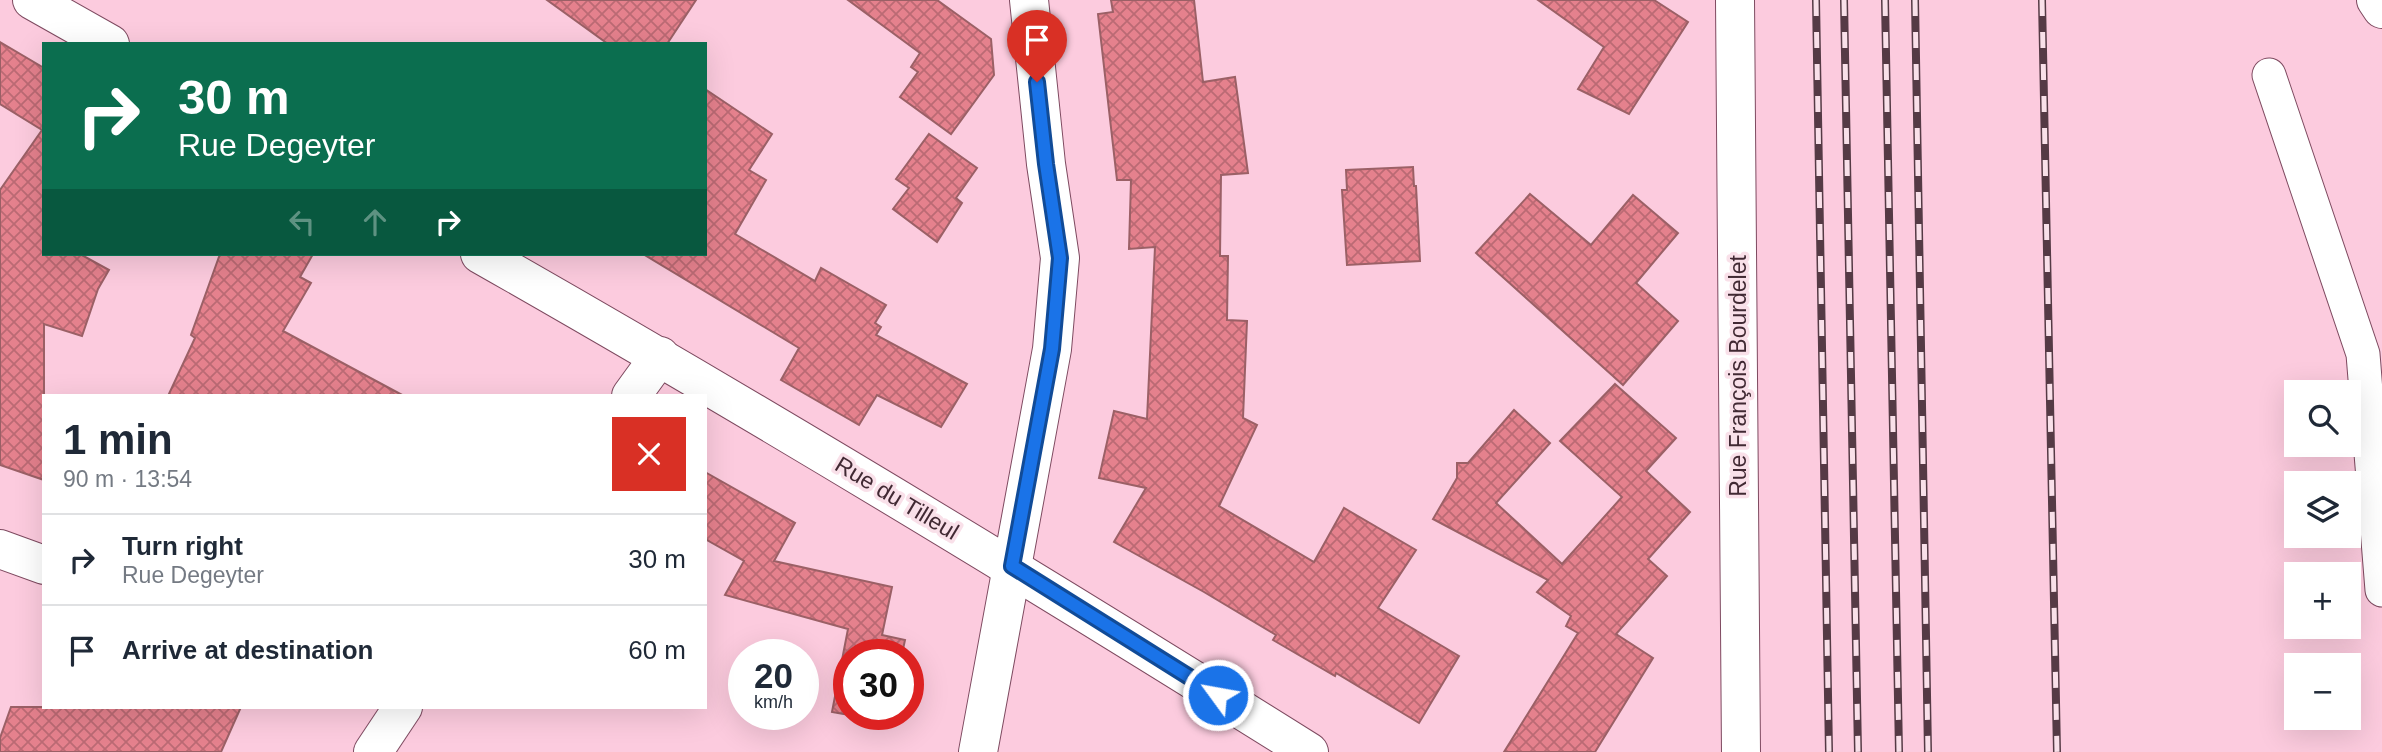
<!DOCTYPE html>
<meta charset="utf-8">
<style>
:root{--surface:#fff;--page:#f2f2f3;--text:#1f2937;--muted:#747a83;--line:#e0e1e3}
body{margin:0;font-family:Helvetica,sans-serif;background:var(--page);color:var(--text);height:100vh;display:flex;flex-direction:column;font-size:26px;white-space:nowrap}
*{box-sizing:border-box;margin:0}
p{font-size:23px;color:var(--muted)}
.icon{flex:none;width:38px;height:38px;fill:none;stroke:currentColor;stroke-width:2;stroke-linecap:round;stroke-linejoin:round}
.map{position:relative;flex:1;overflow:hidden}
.panel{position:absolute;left:42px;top:394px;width:665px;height:315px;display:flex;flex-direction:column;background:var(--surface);border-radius:0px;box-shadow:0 7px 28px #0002}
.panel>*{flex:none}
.banner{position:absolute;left:42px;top:42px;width:665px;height:214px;border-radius:0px;box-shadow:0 7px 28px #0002;background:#0b6e4f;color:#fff;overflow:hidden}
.tools{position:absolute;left:2284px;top:380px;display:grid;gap:14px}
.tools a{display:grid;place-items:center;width:77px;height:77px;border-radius:0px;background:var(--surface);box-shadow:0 7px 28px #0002;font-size:35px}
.speed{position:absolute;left:728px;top:639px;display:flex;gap:14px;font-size:35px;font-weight:700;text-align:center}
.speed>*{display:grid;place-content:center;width:91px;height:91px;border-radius:50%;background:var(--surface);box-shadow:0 7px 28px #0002;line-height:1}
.speed small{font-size:18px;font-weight:400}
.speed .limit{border:10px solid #d22;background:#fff;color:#111}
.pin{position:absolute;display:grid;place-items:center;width:60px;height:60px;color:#fff;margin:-72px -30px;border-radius:50% 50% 50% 0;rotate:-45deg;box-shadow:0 0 7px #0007}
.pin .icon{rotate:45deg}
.me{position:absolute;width:77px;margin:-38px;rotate:302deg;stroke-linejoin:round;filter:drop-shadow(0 0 5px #0008)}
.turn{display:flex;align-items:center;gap:24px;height:147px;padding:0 21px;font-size:32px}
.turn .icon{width:91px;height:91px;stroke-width:2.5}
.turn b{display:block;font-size:49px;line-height:60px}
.lanes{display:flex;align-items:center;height:66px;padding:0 21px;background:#0003;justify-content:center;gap:35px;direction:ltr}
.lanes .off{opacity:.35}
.round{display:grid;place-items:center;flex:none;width:74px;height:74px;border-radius:0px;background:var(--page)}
.headline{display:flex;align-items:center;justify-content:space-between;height:119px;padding:0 21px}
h1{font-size:42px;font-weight:700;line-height:52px}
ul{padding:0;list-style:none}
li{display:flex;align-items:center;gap:21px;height:91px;padding:0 21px;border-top:2px solid var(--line)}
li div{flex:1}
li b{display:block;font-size:26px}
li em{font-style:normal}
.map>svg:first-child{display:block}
</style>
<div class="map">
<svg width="2382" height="752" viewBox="0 0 2382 752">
<defs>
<pattern id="building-cross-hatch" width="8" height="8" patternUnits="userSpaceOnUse" patternTransform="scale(1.75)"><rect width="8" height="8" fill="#e5818d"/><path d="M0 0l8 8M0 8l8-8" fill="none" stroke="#bb6a74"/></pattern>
</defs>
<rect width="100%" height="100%" fill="#fccbde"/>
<g fill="url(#building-cross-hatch)" stroke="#9b6066" stroke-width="2">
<path d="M547,0H696L667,44H608Z"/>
<path d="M848,0H937L991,39L994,75L951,134L900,97L918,72L911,67L920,53Z"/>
<path d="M1111,0H1194L1203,82L1235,77L1248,173L1221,175L1220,256H1228L1227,320L1247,321L1243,418L1257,425L1219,506L1314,562L1344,508L1416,550L1378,608L1459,656L1419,723L1336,673L1335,676L1273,640L1276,635L1204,592L1114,542L1146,488L1099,478L1114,411L1147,419L1155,247L1129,249L1131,180H1117L1098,14L1113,12Z"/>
<path d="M1538,0H1654L1688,22L1629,114L1578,89L1604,47Z"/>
<path d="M0,42L44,68V254H80L109,270L98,289L82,336L44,324V480L0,465V190L42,130L0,104Z"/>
<path d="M705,89L772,134L749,170L766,180L735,234L815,281L821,268L886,305L875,323L881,327L876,335L967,384L941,427L877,395L859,425L781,380L799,348L643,254H705Z"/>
<path d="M929,134L977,168L956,198L962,203L937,242L893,209L909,188L896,179Z"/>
<path d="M1413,167L1414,186H1416L1420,261L1347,265L1342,190H1347L1346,170Z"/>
<path d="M1530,194L1591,245L1633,195L1678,233L1636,283L1678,321L1623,385L1476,253Z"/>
<path d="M220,254H313L300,277L311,283L283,331L404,396H168L195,338L191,335Z"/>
<path d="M1615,384L1676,438L1646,471L1690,512L1648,559L1667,576L1616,634L1653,658L1595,752H1504L1578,633L1566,626L1571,616L1537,592L1548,580L1433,519L1457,478V463H1468L1514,410L1550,443L1496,503L1562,564L1622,497L1560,441Z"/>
<path d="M705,472L795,523L774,561L892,587L882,635L905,640L902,654H849V714H891L889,722L832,712L848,629L725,595L744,561L705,539Z"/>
<path d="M11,707H241L221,752H0V738Z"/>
</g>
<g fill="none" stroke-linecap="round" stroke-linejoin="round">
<defs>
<path id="lane" d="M2269,75L2363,354L2382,590"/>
<g id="street">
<path d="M32,0L110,44"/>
<path d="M1735,0L1741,752"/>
<path d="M2376,0L2382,9"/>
<path d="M480,254C760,413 1036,581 1309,752"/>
<path d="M631,396L660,356"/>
<path d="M0,549L44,565"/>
<path d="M373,752L403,707"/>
<path d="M978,752L1052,349L1060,258L1046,164L1029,0"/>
</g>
</defs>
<use href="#lane" stroke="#7e4a60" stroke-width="35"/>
<use href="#street" stroke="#7e4a60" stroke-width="40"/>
<use href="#lane" stroke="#fff" stroke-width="33"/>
<use href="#street" stroke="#fff" stroke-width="38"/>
<defs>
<g id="rail">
<path d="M1816,0L1829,752"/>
<path d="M1844,0L1858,752"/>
<path d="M1885,0L1899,752"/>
<path d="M1915,0L1928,752"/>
<path d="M2042,0L2057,752"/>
</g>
</defs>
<use href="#rail" stroke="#553a45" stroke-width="8"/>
<use href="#rail" stroke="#f9e0e9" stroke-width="5" stroke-dasharray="16" stroke-linecap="butt"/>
</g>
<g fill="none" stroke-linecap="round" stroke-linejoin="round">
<defs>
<path id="route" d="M1037,82L1046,164L1060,258L1052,349L1012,566L1218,695"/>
</defs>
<use href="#route" stroke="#114b97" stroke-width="18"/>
<use href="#route" stroke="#1a73e8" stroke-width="12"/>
</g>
<g text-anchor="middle" stroke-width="7" stroke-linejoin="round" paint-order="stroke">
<g font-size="23" fill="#412933" stroke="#f9e0e9">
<text transform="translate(1738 376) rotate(-90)" y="8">Rue François Bourdelet</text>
<text transform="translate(897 498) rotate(31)" y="8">Rue du Tilleul</text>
</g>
</g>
</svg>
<div class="tools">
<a><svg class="icon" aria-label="search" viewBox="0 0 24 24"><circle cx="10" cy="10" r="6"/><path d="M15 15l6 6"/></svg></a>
<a><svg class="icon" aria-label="layers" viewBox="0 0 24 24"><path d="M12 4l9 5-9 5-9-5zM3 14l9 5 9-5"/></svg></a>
<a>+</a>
<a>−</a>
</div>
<div class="speed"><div>20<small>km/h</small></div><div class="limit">30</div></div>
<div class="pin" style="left:1037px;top:82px;background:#d93025"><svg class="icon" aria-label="arrive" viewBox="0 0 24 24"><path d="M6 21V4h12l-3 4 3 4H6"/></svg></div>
<svg class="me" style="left:1218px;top:695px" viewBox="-20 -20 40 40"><circle r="17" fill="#1a73e8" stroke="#fff" stroke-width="3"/><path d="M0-11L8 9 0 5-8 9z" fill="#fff"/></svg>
<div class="banner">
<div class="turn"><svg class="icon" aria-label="right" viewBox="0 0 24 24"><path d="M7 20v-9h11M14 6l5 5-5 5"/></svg><div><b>30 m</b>Rue Degeyter</div></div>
<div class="lanes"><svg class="icon off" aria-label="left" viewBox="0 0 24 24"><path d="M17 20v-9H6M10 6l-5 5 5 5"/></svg><svg class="icon off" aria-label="ahead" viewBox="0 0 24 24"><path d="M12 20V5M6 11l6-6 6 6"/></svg><svg class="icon" aria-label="right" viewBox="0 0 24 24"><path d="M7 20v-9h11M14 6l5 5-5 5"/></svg></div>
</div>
<section class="panel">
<div class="headline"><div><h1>1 min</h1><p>90 m · 13:54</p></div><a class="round" style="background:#d93025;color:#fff"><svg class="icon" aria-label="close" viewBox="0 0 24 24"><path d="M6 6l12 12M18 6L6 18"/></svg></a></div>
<ul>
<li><svg class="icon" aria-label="right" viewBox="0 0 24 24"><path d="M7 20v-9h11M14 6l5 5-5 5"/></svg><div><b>Turn right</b><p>Rue Degeyter</p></div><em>30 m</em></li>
<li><svg class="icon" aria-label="arrive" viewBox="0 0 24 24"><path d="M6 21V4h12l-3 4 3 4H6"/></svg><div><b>Arrive at destination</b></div><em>60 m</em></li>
</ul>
</section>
</div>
